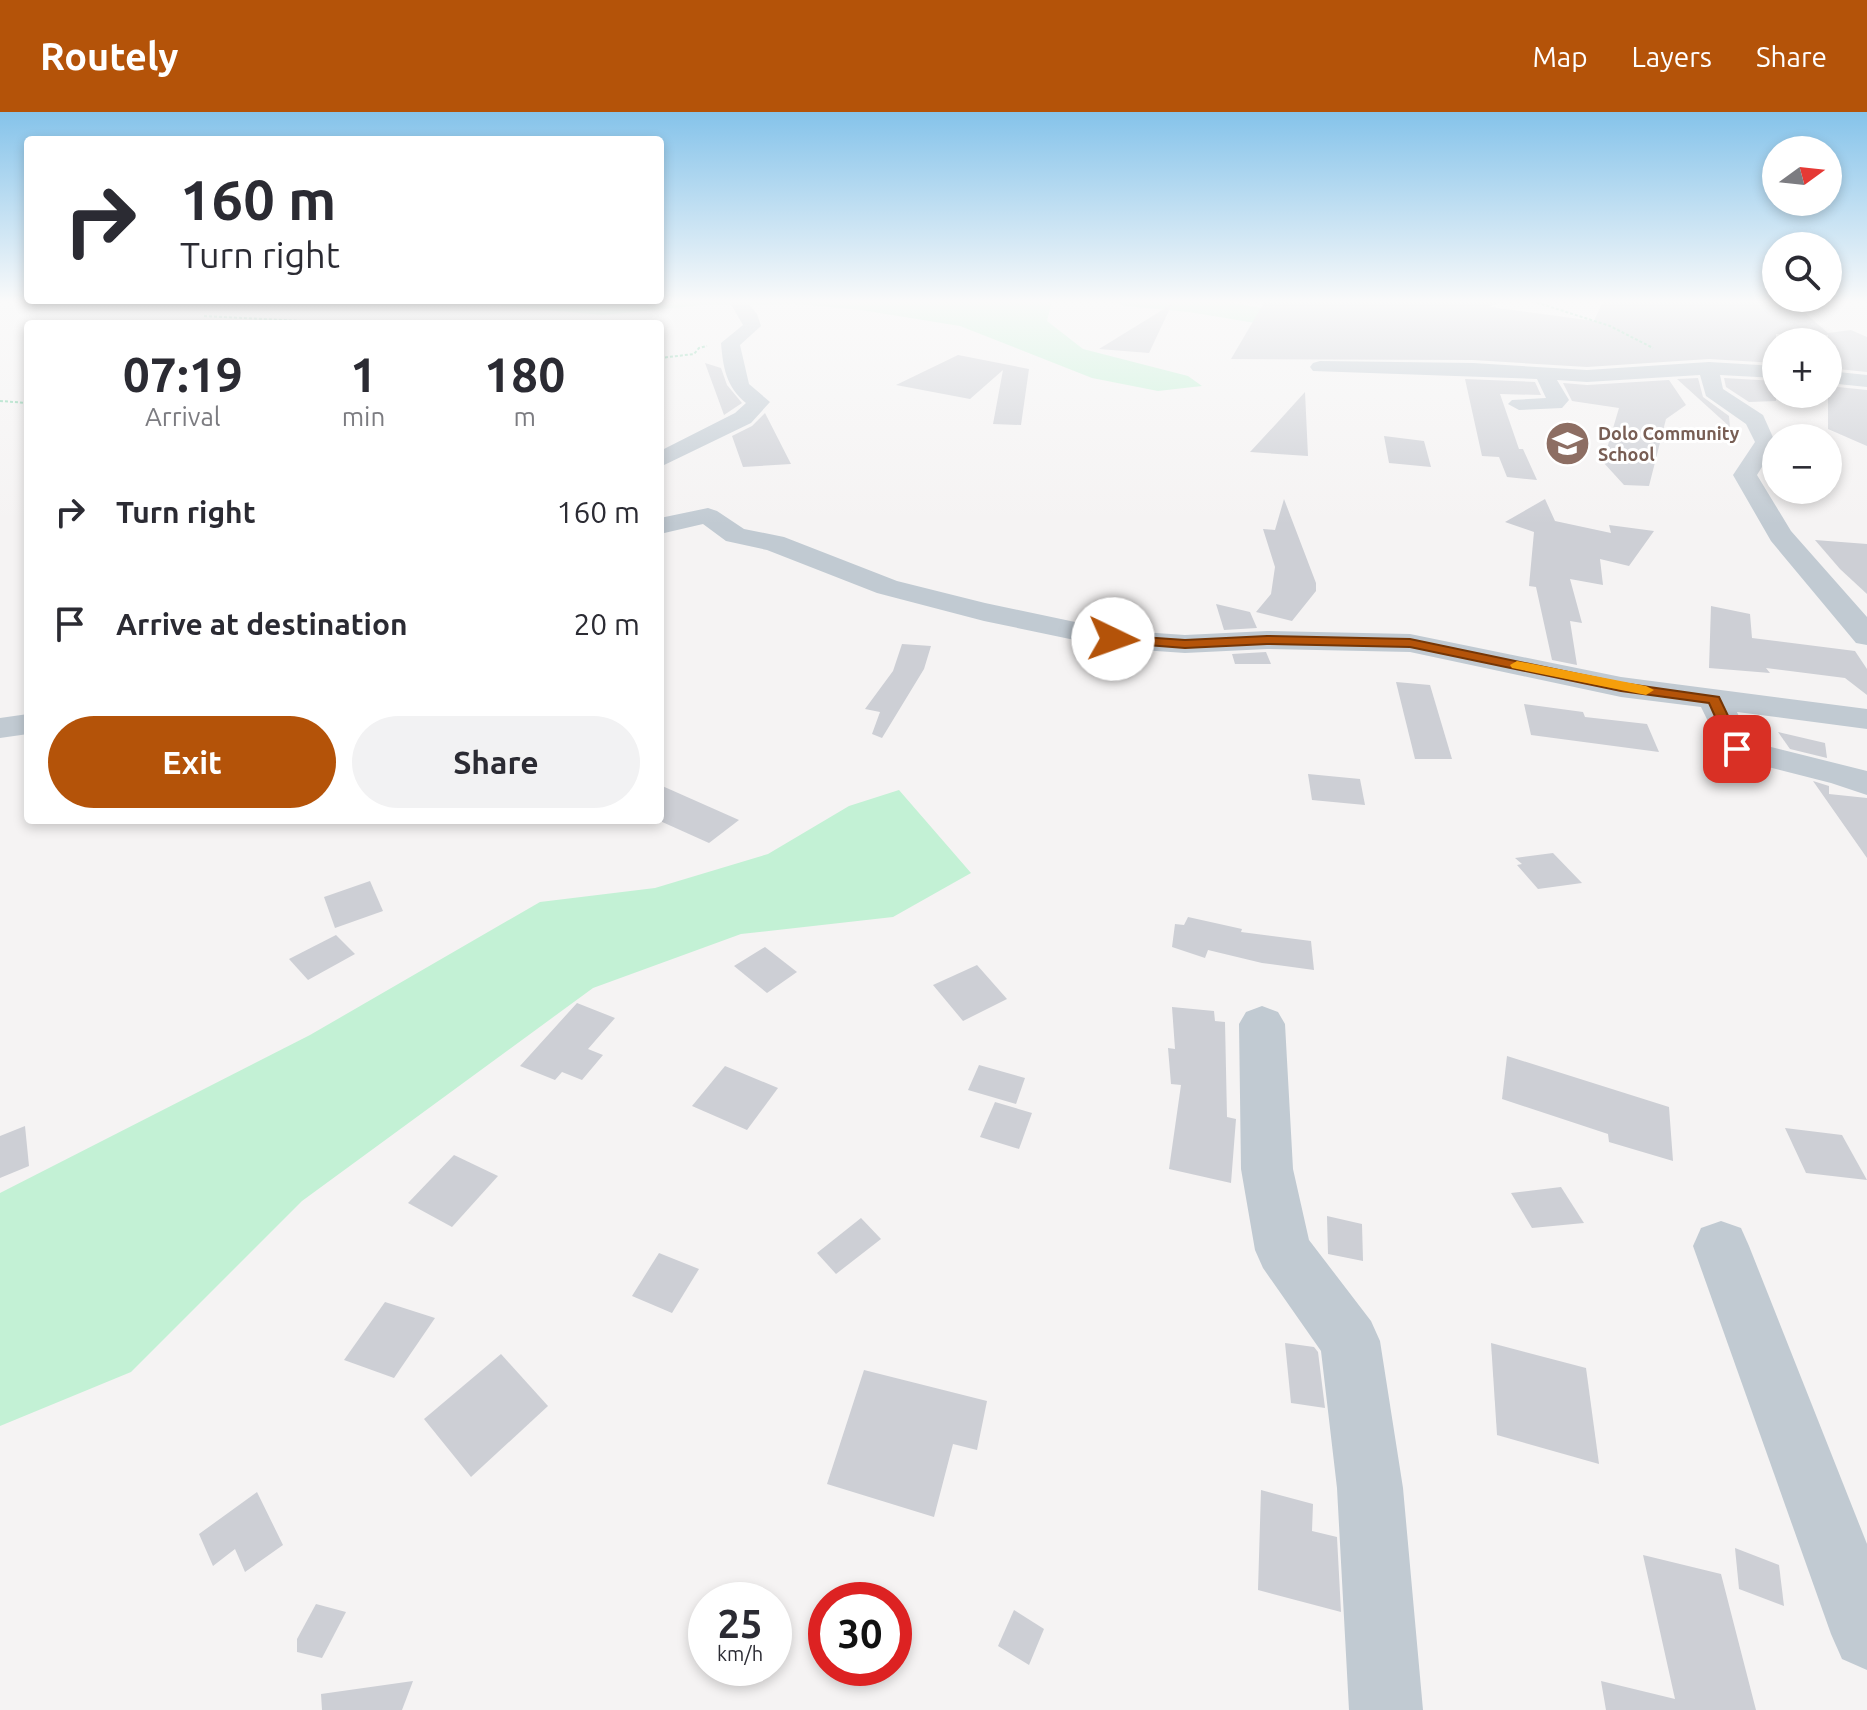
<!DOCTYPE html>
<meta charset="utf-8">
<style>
:root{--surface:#fff;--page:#f2f2f3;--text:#2b2b33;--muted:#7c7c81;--accent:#b45309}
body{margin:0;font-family:Ubuntu,sans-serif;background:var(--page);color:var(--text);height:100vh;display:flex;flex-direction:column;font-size:30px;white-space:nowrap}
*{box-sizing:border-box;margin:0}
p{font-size:26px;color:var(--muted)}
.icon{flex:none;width:44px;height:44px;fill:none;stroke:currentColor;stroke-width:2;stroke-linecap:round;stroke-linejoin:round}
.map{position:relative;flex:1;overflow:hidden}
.sheet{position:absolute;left:24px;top:208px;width:640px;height:504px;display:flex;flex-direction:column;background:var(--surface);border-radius:8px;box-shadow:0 4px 12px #0003}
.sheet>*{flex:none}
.hud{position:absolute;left:24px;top:24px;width:640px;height:168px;border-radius:8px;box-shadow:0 4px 12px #0003;background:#fff;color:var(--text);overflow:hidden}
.needle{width:52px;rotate:75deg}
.controls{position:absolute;left:1762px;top:24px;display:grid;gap:16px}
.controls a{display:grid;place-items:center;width:80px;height:80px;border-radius:50%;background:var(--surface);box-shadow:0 4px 12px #0003;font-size:40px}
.speed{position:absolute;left:688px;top:1470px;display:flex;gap:16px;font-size:40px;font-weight:700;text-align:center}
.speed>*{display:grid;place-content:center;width:104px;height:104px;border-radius:50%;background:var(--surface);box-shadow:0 4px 12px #0003;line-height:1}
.speed small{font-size:20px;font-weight:400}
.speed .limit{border:12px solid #d22;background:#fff;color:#111}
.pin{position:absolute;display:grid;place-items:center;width:68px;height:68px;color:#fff;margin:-34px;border-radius:16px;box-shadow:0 4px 12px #0006}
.me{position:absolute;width:88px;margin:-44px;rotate:93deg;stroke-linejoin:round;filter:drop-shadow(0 0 6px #0008)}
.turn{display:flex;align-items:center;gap:28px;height:168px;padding:0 24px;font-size:36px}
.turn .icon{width:104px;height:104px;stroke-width:2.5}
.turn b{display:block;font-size:56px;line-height:68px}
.eta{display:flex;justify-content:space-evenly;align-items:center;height:136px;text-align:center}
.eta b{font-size:48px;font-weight:700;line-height:56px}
.action{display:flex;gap:16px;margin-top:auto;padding:16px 24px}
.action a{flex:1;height:92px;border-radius:48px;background:var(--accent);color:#fff;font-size:32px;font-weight:700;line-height:92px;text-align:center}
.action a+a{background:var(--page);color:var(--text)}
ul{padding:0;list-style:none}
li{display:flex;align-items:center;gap:24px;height:112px;padding:0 24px}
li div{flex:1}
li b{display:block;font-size:30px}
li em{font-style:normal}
header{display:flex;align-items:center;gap:48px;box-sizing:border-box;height:112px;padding:0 40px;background:var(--accent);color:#fff}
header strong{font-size:38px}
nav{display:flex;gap:44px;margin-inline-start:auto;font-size:28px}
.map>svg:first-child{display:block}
</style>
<header>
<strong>Routely</strong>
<nav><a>Map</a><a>Layers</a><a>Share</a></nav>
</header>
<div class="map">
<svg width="1867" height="1598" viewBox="0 0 1867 1598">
<rect width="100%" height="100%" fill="#f5f3f3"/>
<g fill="#c3f1d5">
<path d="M487,189H1052L1047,209L1083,237L1188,264L1202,274L1158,279L1092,266L960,214L861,198L796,192L703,193L603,203L502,194Z"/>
<path d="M1111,189H1223L1294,202L1345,226L1189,200L1125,194Z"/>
<path d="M899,678L971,761L893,805L741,822L593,876L302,1089L131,1260L0,1314V1081L310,923L540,790L655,776L768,742L849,694Z"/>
</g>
<g fill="#cdcfd5">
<path d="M1265,189H1501L1490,195L1594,209L1603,189H1758L1796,193L1828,221L1851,218L1867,225V260L1828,256V223L1776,222V251L1709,247L1587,255L1473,248L1231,247Z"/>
<path d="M1172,192L1149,241L1099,237Z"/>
<path d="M958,243L1029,257L1021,313L993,312L1003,258L970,287L896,273Z"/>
<path d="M705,251L721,256L727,273L742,291L724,303Z"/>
<path d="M1698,266L1703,285L1729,304L1730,315L1677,267Z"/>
<path d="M1724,266L1776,269V289L1749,290L1726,275Z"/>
<path d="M1465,267L1535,270L1541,283L1500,282L1519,337H1523L1537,368L1507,365L1499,345L1482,344Z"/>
<path d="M1669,268L1686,293L1666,307L1649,374L1624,373L1603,350L1619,296L1572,289L1563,271L1587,273Z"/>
<path d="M1828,274L1867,278V334L1828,317Z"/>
<path d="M1305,280L1308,344L1250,340L1276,312Z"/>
<path d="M765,301L791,352L743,355L732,324L752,314Z"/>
<path d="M1384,324L1424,329L1431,355L1389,351Z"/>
<path d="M1284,387L1316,471V479L1292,509L1256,500L1271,482L1275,455L1263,417L1275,418Z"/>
<path d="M1545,387L1555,409L1611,421L1609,413L1654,419L1629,454L1600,447L1603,473L1570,467L1582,511L1570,509L1577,553L1552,548L1536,475L1529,474L1534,420L1505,410Z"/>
<path d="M1815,428L1867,432V482L1840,457Z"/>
<path d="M1216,492L1250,500L1257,516L1224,518Z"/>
<path d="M1711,494L1750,502L1752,526L1855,539L1867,557V583L1845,566L1766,556L1770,561L1709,556Z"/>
<path d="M902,532L931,534L924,557L882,626L872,622L880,600L865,597L893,559Z"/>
<path d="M1266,540L1271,552H1235L1232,542Z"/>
<path d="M1396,570L1430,573L1452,647H1415Z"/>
<path d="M1524,592L1583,600L1585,605L1647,612L1659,640L1531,623Z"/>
<path d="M1778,620L1825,631L1827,646L1790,637Z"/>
<path d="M1308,662L1360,667L1365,693L1312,688Z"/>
<path d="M1813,669L1829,674V682L1867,686V746Z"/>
<path d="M660,673L739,708L709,731L660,709Z"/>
<path d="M1553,741L1582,771L1538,777L1517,753L1522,752L1515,746Z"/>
<path d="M370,769L383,799L335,816L324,785Z"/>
<path d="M1188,805L1242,817L1241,820L1311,829L1314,858L1262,851L1208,838L1205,846L1172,835L1175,812L1184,813Z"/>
<path d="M336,823L355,842L308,868L289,847Z"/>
<path d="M765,835L797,860L767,881L734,854Z"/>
<path d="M977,853L1007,887L963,909L933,873Z"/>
<path d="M577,891L615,906L588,937L603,943L582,968L562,960L555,968L520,954Z"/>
<path d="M1172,895L1214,899L1215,909L1225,910L1227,1005L1236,1007L1231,1071L1169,1057L1181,973L1171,972L1168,936L1175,937Z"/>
<path d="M1507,944L1669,995L1673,1049L1609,1030L1608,1022L1502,987Z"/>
<path d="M979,953L1025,966L1016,992L968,978Z"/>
<path d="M725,954L778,976L747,1018L692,994Z"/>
<path d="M995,990L1032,1001L1019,1037L980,1025Z"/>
<path d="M25,1014L29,1054L0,1066V1024Z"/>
<path d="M1785,1016L1842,1023L1867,1068L1806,1061Z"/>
<path d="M454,1043L498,1064L452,1115L408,1091Z"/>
<path d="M1561,1075L1584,1111L1532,1116L1511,1081Z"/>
<path d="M1327,1104L1362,1112L1363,1149L1328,1142Z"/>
<path d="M861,1106L881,1127L836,1162L817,1141Z"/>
<path d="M659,1141L699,1157L672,1201L632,1184Z"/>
<path d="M385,1190L435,1206L394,1266L344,1248Z"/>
<path d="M1285,1231L1314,1235L1318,1240L1325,1296L1291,1291Z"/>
<path d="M1491,1231L1586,1256L1599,1352L1497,1323Z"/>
<path d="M501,1242L548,1294L471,1365L424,1307Z"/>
<path d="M864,1258L987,1289L977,1338L953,1332L934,1405L827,1372Z"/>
<path d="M1261,1378L1313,1392L1312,1419L1337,1425L1341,1500L1258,1478Z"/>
<path d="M257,1380L283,1433L245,1460L235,1437L213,1454L199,1422Z"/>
<path d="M1735,1436L1779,1453L1784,1494L1739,1477Z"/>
<path d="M1643,1443L1721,1462L1756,1598H1606L1601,1569L1675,1587Z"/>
<path d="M316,1492L346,1500L322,1546L297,1540V1527Z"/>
<path d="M1014,1498L1044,1517L1029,1553L998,1534Z"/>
<path d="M413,1569L402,1598H322L321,1582Z"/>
</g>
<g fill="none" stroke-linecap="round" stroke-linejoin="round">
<g stroke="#7ad0a6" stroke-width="2" stroke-dasharray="3 2" stroke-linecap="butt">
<path d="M1532,189L1610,214L1653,236"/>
<path d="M204,204L361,212"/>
<path d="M660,246L694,242L699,236L707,234"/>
<path d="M0,289L28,291"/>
</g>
<g fill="#c1cad2" fill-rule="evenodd">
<path d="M729,189H746L757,202L761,214L740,233L749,272L770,290L751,311L660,355V339L735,301L746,291C726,275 723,255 721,231L743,213Z"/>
<path d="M1320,249L1473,251L1587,258L1709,250L1776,254V266L1720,263L1723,277L1763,303L1776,332L1757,363L1791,419L1867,505V533L1856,531L1771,429L1733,363L1755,330L1746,312L1706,284L1700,263L1587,270L1557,268L1569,288L1562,296L1519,298L1508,292L1512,288L1546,286L1537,267L1313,259L1310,255L1313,251Z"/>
<path d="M1828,259L1867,263V275L1828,271Z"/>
<path d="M708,396L717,399L744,417L784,425L897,469L985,491L1113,518L1185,523L1267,519L1410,522L1621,565L1867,597V617L1737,600L1751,630L1867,659V683L1831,671L1725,644L1701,595L1621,585L1410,540L1267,537L1185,541L1113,536L984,509L877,481L767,438L726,429L703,412L660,422V406Z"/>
<path d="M28,602V622L0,626V606Z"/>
<path d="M1262,894L1278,900L1285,912L1293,1057L1309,1128L1371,1209L1380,1229L1403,1376L1423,1598H1349L1337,1376L1321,1239L1263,1156L1255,1138L1241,1057L1239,912L1246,900Z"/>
<path d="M1721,1109L1741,1116L1749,1134L1867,1432V1558L1842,1547L1831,1522L1693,1134L1701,1116Z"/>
</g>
</g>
<linearGradient id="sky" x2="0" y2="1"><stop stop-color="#85c3ea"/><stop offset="0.46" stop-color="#fafafa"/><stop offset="1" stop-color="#fafafa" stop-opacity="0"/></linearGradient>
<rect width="1867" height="412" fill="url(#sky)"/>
<path fill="#b45309" stroke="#753606" stroke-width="2" d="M1113,523L1185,528L1267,524L1410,527L1621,571L1719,585L1744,637L1737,641L1731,640L1709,591L1621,579L1410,535L1267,532L1185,536L1109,530V524Z"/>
<path fill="#f59e0b" d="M1517,549L1646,574L1654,578L1646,583L1512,556L1510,553Z"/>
<defs>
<symbol id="school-disc" viewBox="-11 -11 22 22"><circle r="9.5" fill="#8d6e63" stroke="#fff"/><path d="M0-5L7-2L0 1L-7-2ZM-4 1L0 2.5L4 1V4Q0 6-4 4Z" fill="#fff"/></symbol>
</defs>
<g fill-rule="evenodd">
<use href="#school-disc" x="1542" y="306" width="51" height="51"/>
</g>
<g text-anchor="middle" stroke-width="6" stroke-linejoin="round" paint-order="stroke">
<g font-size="18" font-weight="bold" fill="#785e54" stroke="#fff" text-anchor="start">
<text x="1598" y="328">Dolo Community<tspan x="1598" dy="21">School</tspan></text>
</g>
</g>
</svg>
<div class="controls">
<a><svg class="needle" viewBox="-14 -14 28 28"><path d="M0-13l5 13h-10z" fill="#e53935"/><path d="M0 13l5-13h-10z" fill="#7c7c81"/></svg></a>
<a><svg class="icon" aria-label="search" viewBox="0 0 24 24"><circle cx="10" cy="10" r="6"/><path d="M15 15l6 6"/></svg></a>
<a>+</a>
<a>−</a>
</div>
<div class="speed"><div>25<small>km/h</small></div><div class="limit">30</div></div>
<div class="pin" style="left:1737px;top:637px;background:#d93025"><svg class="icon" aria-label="arrive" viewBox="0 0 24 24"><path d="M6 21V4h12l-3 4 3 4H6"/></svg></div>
<svg class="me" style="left:1113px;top:527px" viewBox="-20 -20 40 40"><circle r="19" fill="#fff"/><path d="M0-13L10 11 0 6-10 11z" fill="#b45309"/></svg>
<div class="hud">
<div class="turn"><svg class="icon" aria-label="right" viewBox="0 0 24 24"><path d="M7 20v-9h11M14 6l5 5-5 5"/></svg><div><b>160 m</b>Turn right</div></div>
</div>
<section class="sheet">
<div class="eta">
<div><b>07:19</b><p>Arrival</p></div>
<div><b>1</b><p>min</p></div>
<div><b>180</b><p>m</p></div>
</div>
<ul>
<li><svg class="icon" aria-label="right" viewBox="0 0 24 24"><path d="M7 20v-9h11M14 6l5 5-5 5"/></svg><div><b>Turn right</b></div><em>160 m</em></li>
<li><svg class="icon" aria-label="arrive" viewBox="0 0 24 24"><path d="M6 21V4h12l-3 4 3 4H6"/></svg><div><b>Arrive at destination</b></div><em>20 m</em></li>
</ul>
<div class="action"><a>Exit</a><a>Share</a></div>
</section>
</div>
